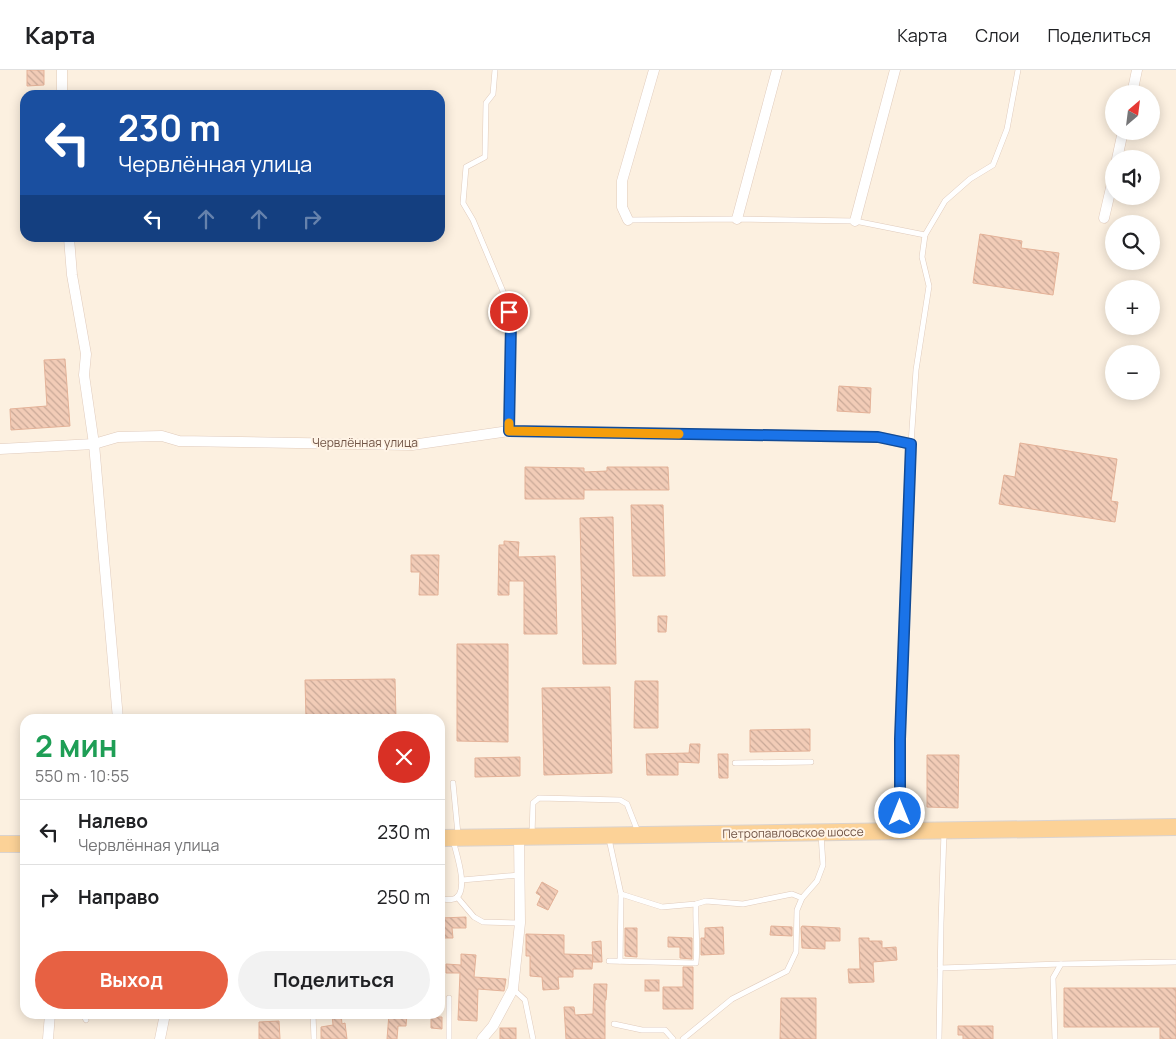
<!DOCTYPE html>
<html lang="ru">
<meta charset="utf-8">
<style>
:root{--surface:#fff;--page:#f2f2f2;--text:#202124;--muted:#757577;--line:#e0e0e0;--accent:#e76143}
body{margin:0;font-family:Manrope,sans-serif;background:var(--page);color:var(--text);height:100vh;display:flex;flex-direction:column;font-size:19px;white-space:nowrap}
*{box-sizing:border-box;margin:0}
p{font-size:16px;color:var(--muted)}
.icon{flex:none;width:28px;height:28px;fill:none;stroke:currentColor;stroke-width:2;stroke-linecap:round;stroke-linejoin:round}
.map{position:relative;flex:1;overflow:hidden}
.details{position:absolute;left:20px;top:644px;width:425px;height:305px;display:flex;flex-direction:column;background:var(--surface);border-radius:15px;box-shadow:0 2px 12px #0003}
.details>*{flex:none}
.hud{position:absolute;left:20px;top:20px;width:425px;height:152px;border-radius:15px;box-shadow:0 2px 12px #0003;background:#1a4fa0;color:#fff;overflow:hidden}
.needle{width:32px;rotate:28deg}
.fabs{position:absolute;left:1105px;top:15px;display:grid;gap:10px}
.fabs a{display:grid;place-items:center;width:55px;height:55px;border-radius:50%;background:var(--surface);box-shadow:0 2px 12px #0003;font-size:25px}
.pin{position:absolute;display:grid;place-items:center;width:42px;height:42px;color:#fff;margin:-21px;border:2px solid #fff;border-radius:50%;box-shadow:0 1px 5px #0007}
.me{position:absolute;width:55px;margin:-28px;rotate:0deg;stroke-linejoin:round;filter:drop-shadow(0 0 4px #0008)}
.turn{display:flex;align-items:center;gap:18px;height:105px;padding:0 15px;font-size:22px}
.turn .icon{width:65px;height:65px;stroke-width:2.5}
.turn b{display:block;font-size:35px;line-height:42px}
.lanes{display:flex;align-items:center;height:48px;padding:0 15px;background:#0003;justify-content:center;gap:25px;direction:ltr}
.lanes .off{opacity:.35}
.round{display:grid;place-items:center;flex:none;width:52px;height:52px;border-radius:26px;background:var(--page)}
.head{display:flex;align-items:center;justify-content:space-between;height:85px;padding:0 15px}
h1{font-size:30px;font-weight:700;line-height:38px;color:#1e9e55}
.action{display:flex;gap:10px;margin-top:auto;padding:10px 15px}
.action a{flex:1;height:58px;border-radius:30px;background:var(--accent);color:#fff;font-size:20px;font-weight:700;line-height:58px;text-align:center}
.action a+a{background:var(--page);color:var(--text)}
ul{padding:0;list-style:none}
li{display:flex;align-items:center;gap:15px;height:65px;padding:0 15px;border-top:1px solid var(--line)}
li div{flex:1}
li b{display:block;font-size:19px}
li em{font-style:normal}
header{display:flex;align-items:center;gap:30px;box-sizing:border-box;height:70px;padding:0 25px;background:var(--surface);border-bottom:1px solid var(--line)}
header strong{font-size:24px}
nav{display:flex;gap:28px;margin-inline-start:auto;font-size:18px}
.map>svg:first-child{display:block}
</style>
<header>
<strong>Карта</strong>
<nav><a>Карта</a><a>Слои</a><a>Поделиться</a></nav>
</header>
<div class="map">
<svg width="1176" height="969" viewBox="0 0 1176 969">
<defs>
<pattern id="building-back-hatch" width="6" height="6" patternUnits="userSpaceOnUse" patternTransform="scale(1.25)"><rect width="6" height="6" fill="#f2ccb7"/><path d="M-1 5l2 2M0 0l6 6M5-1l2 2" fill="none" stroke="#c8a897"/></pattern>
</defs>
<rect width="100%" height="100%" fill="#fcf0e0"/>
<g fill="url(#building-back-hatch)" stroke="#e4b298">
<path d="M27,0H44V15L27,16Z"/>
<path d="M980,164L1022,171L1021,178L1059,183L1053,225L973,213Z"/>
<path d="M65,289L70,356L11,360L10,339L47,336L44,290Z"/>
<path d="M839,316L871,318L870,343L837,341Z"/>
<path d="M1020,373L1117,389L1111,431L1118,432L1115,452L999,434L1004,405L1015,407Z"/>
<path d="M525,397L584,398V402L607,401V397H668L669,420H584V429H525Z"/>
<path d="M631,435H663L665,506H633Z"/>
<path d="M613,447L616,594H583L580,448Z"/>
<path d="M504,471L519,472L518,487L555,486L557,564H524V511H509V525H498L499,475H504Z"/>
<path d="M411,485H439L438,525H419L420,502H411Z"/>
<path d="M658,546H667L666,562H658Z"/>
<path d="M457,574H508V672L457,671Z"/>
<path d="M395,609L396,649H306L305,610Z"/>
<path d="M635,611H658V658H634Z"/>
<path d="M610,617L612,703L544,705L542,618Z"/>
<path d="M810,659V681L750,682V660Z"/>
<path d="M690,674H700L699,693L678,692V705H647L646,684L689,683Z"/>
<path d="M718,684H728V708H719Z"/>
<path d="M927,685H959L958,738L927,737Z"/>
<path d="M520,687V706L475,707V688Z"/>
<path d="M542,812L558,821L548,840L537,835L541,826L536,823Z"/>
<path d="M466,847V858H452L453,868H440L441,848Z"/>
<path d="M771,856L792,857V866L770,865Z"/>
<path d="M802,856L840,858V871H825V879L802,878L801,858Z"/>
<path d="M723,857L724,884L701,885V868H705V858Z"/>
<path d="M625,858H637V887L625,886Z"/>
<path d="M526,864L564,865V884L593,885L592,899H573V907H558L559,919L543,920L542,907L530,906V886H526Z"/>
<path d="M668,867L692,868V889L680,888V877H668Z"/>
<path d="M859,868H869V871H882V878L896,877L897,890L873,892L874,912L849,913L848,899H860Z"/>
<path d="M601,871L602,892H593L592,872Z"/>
<path d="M461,884L476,885L474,907L506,909L504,921L478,919L477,951L458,950L460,903H446V894L461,895Z"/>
<path d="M683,897H693V939H663V917H683Z"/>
<rect x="645" y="910" width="14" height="11"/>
<path d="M594,914H607L606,930H605V969H566L564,937H574L575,945L593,944Z"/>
<path d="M1064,918H1176V969H1160V957H1064Z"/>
<path d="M781,928H816V969H780Z"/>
<path d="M332,944H341L342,954L345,953L347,969H321V957L333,955Z"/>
<path d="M389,944H407L406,956H398L397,969H387Z"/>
<path d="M431,947H442V959L431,958Z"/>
<path d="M279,951L280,969H259V952Z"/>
<path d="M958,956H993V969H963V965H958Z"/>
<rect x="500" y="958" width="16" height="11"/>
</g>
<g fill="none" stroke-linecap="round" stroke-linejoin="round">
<defs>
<g id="service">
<path d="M495,0L493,24L486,33L485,87L466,97L463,133L473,150L507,231L511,252L509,361"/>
<path d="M628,150L737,149L855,151L925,165"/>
<path d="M911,374L916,300L929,216L922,187L925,165L945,131L970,109L993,95L1007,59L1018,0"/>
<path d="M735,693L811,692"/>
<path d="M453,713L458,764"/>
<path d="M532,765L533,733L539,728L620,730L627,734L638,762"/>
<path d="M609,769L621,824L620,891"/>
<path d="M462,810L520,805"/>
<path d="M621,824L662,837L696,834L706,831L743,834L792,824L802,828"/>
<path d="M457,827L474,847L483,852L520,853"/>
<path d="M440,829C445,829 452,831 456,828C469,819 456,783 453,770"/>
<path d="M609,891L696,893C698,873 695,854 696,834"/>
<path d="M940,898L1061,894"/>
<path d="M513,919L525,930L533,969"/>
<path d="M449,928V969"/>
<path d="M83,944L86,950"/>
<path d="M313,944L314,969"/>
<path d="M614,954L642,960H665L673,969"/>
<path d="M683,969L732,929L787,901L796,882L797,840L802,828L817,811L823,795L821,764"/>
<path d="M939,969L941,853L944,762"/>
<path d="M1055,969L1053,908L1061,894L1176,892"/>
</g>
<g id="minor">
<path d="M1132,24L1137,0"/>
<path d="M62,25V0"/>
<path d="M1117,89L1123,61"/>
<path d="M1104,148L1114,105"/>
<path d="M737,149L777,0"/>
<path d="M628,150L622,137V111L654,0"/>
<path d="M855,151L895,0"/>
<path d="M69,168L72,205L86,284L84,305L94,374L118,649"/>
<path d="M0,379L94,374L118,367L162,366L179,371L412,375L509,361L878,367L911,374L900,669V761"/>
<path d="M48,969L50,944"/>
<path d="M160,969L165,944"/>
<path d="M482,969L493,956L513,919L520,853L519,766"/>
</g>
<g id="primary">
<path d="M440,768L1176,757"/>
<path d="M0,774H25"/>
</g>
</defs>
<use href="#service" stroke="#e0cbbc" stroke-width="6"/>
<use href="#minor" stroke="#e0cbbc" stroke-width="11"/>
<use href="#primary" stroke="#dad3cf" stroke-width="18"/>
<use href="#service" stroke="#fff" stroke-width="5"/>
<use href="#minor" stroke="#fff" stroke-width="10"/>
<use href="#primary" stroke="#fcd297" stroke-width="16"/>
</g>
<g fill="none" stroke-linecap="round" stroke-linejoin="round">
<defs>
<path id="route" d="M509,242L511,252L509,361L878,367L911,374L900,669V743"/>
</defs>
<use href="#route" stroke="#114b97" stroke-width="12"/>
<use href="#route" stroke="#1a73e8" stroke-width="9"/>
<path stroke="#f59e0b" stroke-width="9" d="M509,353V361L679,364"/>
</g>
<g text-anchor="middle" stroke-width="4" stroke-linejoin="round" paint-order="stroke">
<g font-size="12" fill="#725547" stroke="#fff4e6">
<text x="365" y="377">Червлённая улица</text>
<text transform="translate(793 763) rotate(-1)" y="4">Петропавловское шоссе</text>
</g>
</g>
</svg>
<div class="fabs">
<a><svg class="needle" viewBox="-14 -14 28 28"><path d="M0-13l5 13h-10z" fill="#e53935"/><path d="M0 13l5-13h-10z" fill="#757577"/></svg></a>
<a><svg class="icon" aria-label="sound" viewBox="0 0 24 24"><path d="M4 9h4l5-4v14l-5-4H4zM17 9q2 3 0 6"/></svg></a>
<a><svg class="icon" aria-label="search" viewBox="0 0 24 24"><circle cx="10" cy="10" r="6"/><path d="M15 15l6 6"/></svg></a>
<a>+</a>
<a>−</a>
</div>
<div class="pin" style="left:509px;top:242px;background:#d93025"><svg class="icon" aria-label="arrive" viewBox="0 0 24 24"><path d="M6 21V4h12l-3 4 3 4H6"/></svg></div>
<svg class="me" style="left:900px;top:743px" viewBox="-20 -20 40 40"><circle r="17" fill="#1a73e8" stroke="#fff" stroke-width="3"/><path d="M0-11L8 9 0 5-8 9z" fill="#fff"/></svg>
<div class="hud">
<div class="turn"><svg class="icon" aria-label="left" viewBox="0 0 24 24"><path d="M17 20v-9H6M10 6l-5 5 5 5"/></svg><div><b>230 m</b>Червлённая улица</div></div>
<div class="lanes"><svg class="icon" aria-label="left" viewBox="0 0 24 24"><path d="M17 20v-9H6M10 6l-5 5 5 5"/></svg><svg class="icon off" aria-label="ahead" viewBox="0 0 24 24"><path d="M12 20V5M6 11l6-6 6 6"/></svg><svg class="icon off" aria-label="ahead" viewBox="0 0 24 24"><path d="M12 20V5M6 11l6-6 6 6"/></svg><svg class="icon off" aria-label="right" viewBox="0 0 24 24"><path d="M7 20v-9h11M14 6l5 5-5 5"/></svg></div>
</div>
<section class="details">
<div class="head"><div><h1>2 мин</h1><p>550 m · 10:55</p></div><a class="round" style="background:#d93025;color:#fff"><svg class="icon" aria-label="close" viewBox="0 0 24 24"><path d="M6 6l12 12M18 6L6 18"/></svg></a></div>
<ul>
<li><svg class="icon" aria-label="left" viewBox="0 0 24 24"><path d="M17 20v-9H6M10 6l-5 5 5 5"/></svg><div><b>Налево</b><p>Червлённая улица</p></div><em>230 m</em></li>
<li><svg class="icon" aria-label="right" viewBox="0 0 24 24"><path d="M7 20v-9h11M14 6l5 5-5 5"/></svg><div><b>Направо</b></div><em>250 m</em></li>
</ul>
<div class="action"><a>Выход</a><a>Поделиться</a></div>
</section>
</div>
